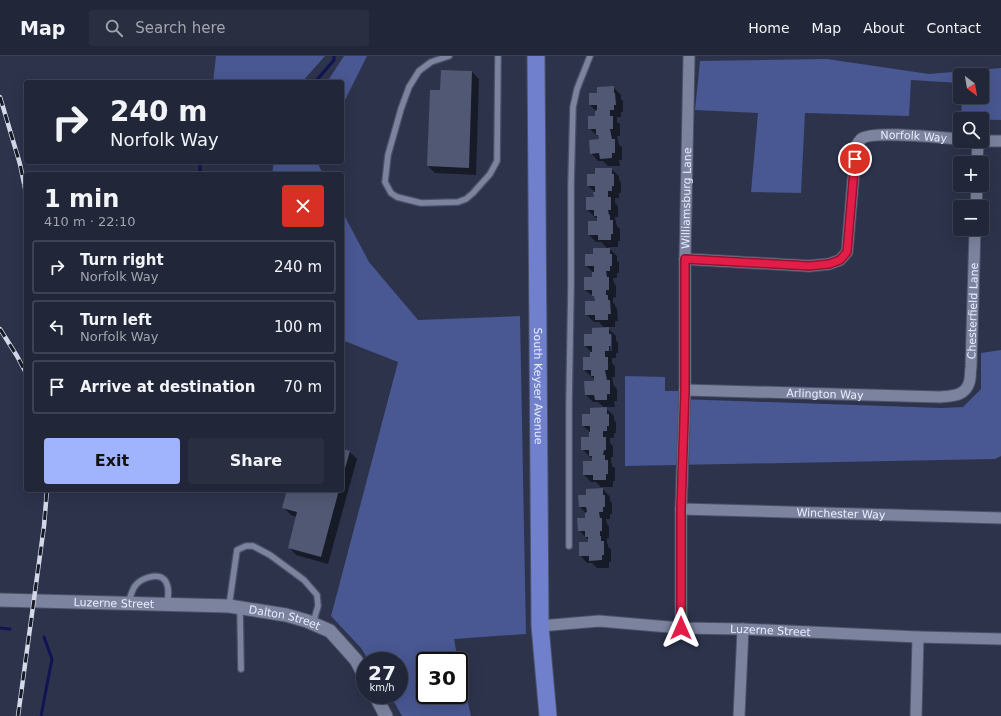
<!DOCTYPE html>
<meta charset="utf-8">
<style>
:root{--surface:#212638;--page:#292e40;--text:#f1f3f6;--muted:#a2a5ae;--line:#3e4353;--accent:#a0b3fd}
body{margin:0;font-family:"DejaVu Sans",sans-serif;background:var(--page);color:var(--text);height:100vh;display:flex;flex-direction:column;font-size:15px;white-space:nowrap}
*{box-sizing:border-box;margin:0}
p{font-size:13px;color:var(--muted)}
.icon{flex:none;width:22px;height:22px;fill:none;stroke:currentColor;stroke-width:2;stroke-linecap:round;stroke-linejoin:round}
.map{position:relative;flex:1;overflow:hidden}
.panel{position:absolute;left:24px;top:116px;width:320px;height:320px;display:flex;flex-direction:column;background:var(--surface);border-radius:4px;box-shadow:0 4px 16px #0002,0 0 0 1px var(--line)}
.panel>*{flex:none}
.top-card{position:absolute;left:24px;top:24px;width:320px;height:84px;border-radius:4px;box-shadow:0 4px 16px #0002,0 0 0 1px var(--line);background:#212638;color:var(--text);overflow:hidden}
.needle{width:26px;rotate:149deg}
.tools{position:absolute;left:953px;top:12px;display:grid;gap:8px}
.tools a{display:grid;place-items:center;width:36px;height:36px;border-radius:4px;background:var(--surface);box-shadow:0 4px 16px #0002,0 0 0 1px var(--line);font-size:20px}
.speed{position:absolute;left:356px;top:596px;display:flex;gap:8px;font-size:20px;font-weight:700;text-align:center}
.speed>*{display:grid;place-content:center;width:52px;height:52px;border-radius:50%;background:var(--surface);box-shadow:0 4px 16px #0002,0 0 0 1px var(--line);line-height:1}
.speed small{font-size:10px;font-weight:400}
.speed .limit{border:2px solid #111;border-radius:6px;background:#fff;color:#111}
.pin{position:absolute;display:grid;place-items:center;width:34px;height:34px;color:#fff;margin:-17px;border:2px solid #fff;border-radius:50%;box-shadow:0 1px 4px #0007}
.me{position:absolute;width:44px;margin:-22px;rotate:0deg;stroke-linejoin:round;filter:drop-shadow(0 0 3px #0008)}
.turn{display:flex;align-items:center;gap:14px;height:84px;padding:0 20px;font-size:18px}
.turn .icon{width:52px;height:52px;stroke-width:2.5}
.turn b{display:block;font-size:28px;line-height:34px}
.round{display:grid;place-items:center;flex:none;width:42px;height:42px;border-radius:4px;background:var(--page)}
.head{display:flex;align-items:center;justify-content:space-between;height:68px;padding:0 20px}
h1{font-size:24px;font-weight:800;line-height:30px}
.cta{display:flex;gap:8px;margin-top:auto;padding:8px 20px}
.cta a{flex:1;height:46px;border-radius:4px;background:var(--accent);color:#111;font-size:16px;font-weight:800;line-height:46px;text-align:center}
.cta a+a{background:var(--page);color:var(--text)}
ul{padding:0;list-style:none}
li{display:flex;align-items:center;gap:12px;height:54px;margin:0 8px 6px;padding:0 12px;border:2px solid var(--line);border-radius:4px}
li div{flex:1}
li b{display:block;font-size:15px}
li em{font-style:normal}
header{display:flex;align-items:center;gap:24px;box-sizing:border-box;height:56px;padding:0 20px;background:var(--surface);border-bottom:1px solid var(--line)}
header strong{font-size:19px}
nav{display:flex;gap:22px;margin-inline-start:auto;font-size:14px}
.search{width:280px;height:36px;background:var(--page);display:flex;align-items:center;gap:10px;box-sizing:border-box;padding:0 14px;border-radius:4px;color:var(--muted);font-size:15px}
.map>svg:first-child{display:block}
</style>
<header>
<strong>Map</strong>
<div class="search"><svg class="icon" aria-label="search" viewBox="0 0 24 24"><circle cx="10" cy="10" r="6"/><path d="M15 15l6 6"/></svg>Search here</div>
<nav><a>Home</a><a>Map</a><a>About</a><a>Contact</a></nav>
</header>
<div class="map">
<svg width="1001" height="660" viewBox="0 0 1001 660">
<rect width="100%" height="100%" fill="#2c334b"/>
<g fill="#495792">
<path d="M216,0H325L302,26H213Z"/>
<path d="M344,0H367L342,50V26H327Z"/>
<path d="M827,3L929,18L1001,12V64L962,63L961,41H982V19H960V27L911,24L909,60L805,57L801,137L751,136L758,57L695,54L700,5Z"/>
<path d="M274,106H317L323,118H272Z"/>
<path d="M342,155L369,206L418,264L520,260L526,578L454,583L458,605H425V639H459V608L471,660H402L390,639H399V605H369L361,592L331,560L398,306L342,284Z"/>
<path d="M1001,294V400L995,403L625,410V320L665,321V335H680L679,343L942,352L963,351L981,333V297Z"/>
</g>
<g fill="#0007" fill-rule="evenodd">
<path d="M472,16L479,23L476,119L435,117L428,110L441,35Z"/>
<path d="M613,31L621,39V43L623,45V56H621V61H617V66L620,68V80H617L618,85L619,89L622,91V104H619L620,110H608L603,105H598L591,97L600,84L598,80H597L589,72L597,61L596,55L590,49L598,38Z"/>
<path d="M611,113L619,120V124L621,126V137H619V142H615V147L618,150V161H615L616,167L617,170L620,173V185H618V191H608L617,200V205L619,206V217H617V222H613L614,227L616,230V241L613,242V247L615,248V250L617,253L618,265H615V271H607L616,280V285L618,286V297H616V302H612V307L615,310V321H612L613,327L614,330L617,333V345H614L615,351H605L614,360V364L616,366V377H614V382H610V387L613,390V401H611V406L612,408V410L615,412V425H613V431H601L596,426H591L584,419L593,406V402L590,401L582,393L590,382V376L583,370L591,359L605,352L598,346H593L586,339L595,326V323L592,321L584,314L591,302V296L585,290L593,279L605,273L599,266H594L586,258L596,246V242L585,234L593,222V216L586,210L594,199L608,193L601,186H596L589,179L598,166V163L595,161L587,154L595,142V136L588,130V119H596ZM610,277L612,279V295H610Z"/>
<path d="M342,394L350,396L357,403L328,508L296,499L289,491L297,461L291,459L283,451L288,434H342Z"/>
<path d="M603,433L610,441V445L612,447V458H610V463H606L607,468L609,471V482H607V487L608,489V491L611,493V506H609V512H597L592,507H587L580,499L589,487V483L586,482L579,474L586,463V457L580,451L587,440Z"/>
</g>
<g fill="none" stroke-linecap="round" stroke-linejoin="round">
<g stroke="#111452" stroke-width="3">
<path d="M315,26L334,4V0"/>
<path d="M200,106V118"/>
<path d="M0,572L10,573"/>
<path d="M41,660L52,603L44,581"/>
</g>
</g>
<g fill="#515873">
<path d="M441,14L472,15L469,112L427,110L430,34H440Z"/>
<path d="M614,30V37H615L616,49H614V54H610V60H613V73H610L612,83H615V97H612V102L600,103L599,97L590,98L589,84L599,83L598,79H596V73H588V60H595V55L597,54V49H589V37H597V31Z"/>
<path d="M595,112H612V118H614V130H612V135H608V141H611V154H608L609,159H610V164H613V178H611V184H598V179H588V165H597V160H594V154H586V141H594L593,136H595V130H587V118H595Z"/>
<path d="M593,192H610V198H612V210H610V215H606L607,221H609V234H606V239H608V244H610L611,258H608V264H595V259H585V245H595L594,240H592V234H584V221H592V216H594V210H585V198H593Z"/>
<path d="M609,271V278H611V290H609V295H605V301H608V314H605L607,324H610V338H607V344H595L594,339H585L584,325H594V320H591V314H583V301H590V296H592V290H584V278H592V272Z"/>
<path d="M607,351V358H609V370H607V375H603V381H606V394H604L603,399H605V404H608V418H606V424H593V419H583V405H592V400H589V394H581V381H589V376H590V370H582V358H590V352Z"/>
<path d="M342,393L350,395L342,423Z"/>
<path d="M603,432V439H605V451H603V456H599L600,462H602V475H600V480H601V485H604V499H602V504L589,505V500H579V486H588V481H585V475H578L577,462H585V457L587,456L586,451H579L578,439H586V433Z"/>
<path d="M287,434H339L321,501L288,492L297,456L282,452Z"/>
</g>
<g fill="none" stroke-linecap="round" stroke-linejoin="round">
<defs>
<g id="service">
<path d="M449,0L431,6L419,15L409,31L401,53L388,99L385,126L391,137L397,141L421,147L458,146L466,143L473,137L490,118L497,105L498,0"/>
<path d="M569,490V348L571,230V129L573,51L577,33L590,0"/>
<path d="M128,547C130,542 132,534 135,530C141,522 160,515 166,526C170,533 168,541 167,548"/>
<path d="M229,550L237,494L246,490H253L270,499L304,524L317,539L318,550L313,567"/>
<path d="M240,552L241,613"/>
</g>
<g id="minor">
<path d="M982,85H1001"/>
<path d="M977,107L978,85"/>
<path d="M976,151L977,129"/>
<path id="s1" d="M685,203L809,210L829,208L840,204L847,196L856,91C857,88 859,85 861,83C872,74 943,82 960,83"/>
<path id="s2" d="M685,334L940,341C952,340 965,340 969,327C971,322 970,316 971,311L975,173"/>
<path id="s3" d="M681,453L1001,462"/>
<path id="s4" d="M540,570L599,565L681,572L743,573L918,581L1001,583"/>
<path id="s5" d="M681,572V453L685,334V203L689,0"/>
<path d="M739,660L743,573"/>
<path d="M916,660L918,581"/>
</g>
<g id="tertiary">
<path id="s6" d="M0,544L229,550L286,559L307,565L330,575L356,604L365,621"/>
<path d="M375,639L386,660"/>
</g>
<g id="primary">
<path id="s7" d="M536,0L540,570L548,660"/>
</g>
</defs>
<use href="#service" stroke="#4c5166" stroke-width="8"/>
<use href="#minor" stroke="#4c5166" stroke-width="13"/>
<use href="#tertiary" stroke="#4c5166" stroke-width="15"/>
<use href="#primary" stroke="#4c5166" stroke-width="19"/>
<use href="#service" stroke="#7b839f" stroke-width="5.5"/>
<use href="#minor" stroke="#7b839f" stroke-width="11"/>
<use href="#tertiary" stroke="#7b839f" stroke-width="13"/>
<use href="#primary" stroke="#7080cd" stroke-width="17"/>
<defs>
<g id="rail">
<path d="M0,41L20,108L26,137"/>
<path d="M0,273L17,300L26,317"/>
<path d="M18,660L44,470L47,434"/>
</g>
</defs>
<use href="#rail" stroke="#d4d9ea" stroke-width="4.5"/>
<use href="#rail" stroke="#181b26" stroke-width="3" stroke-dasharray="9" stroke-linecap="butt"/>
</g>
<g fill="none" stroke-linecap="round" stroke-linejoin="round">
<defs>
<path id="route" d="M681,572V453L685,334V203L809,210L829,208L840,204L847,196L855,103"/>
</defs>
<use href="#route" stroke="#92132f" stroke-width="10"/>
<use href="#route" stroke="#e11d48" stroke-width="7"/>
</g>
<g text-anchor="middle" stroke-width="4" stroke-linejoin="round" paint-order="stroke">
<g font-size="11" fill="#e8edfd" stroke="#181b26">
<text dy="4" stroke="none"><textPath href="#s1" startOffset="335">Norfolk Way</textPath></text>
<text dy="4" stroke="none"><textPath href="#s5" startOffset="430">Williamsburg Lane</textPath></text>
<text dy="4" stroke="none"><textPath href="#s2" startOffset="362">Chesterfield Lane</textPath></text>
<text dy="4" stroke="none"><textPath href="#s7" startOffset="330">South Keyser Avenue</textPath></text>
<text dy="4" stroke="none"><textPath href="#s2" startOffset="140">Arlington Way</textPath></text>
<text dy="4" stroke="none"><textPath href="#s3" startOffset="160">Winchester Way</textPath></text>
<text dy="4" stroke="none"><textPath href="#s6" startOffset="114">Luzerne Street</textPath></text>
<text dy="4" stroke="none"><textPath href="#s6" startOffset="286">Dalton Street</textPath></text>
<text dy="4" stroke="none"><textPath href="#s4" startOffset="231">Luzerne Street</textPath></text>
</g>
</g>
</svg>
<div class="tools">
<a><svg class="needle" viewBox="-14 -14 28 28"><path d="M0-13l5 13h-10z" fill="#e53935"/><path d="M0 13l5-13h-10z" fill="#a2a5ae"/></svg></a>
<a><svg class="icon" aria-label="search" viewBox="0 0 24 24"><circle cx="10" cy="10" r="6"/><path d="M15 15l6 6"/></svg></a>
<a>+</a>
<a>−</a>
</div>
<div class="speed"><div>27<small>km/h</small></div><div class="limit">30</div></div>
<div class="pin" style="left:855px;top:103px;background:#d93025"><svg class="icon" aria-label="arrive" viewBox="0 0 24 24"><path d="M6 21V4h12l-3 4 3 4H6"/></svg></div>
<svg class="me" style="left:681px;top:572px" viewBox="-20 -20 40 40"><path d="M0-17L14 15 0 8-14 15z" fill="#e11d48" stroke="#fff" stroke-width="4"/></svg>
<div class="top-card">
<div class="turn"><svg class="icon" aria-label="right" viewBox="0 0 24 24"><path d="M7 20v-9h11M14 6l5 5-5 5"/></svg><div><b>240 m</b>Norfolk Way</div></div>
</div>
<section class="panel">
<div class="head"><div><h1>1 min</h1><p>410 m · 22:10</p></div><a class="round" style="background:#d93025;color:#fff"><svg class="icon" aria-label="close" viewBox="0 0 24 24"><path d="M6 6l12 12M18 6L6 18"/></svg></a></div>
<ul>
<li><svg class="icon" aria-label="right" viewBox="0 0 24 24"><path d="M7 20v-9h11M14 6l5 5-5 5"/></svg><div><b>Turn right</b><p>Norfolk Way</p></div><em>240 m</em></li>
<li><svg class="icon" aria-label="left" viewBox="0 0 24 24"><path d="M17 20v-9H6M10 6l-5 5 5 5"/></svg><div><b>Turn left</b><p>Norfolk Way</p></div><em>100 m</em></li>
<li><svg class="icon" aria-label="arrive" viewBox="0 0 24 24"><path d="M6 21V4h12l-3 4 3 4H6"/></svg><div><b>Arrive at destination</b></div><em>70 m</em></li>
</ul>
<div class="cta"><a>Exit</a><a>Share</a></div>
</section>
</div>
